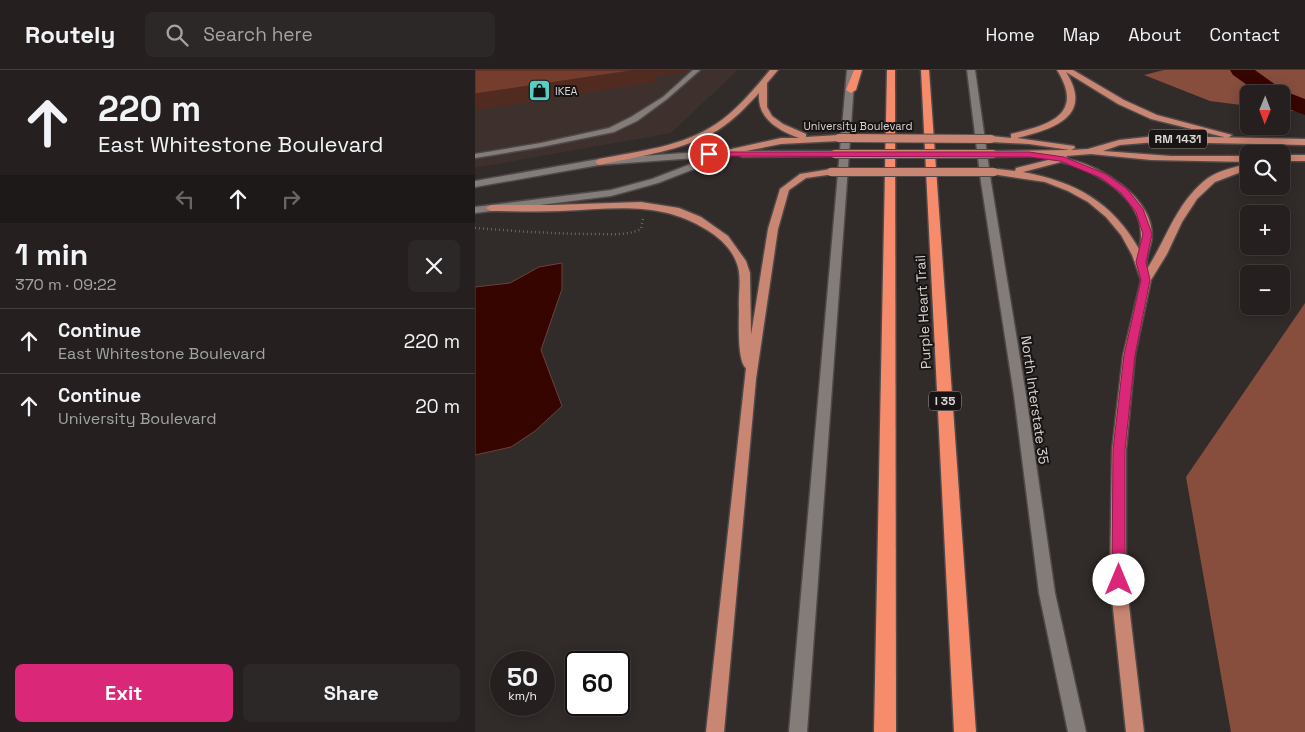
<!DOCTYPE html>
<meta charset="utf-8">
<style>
:root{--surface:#25201f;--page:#2d2828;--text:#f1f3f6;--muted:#a3a3a4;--line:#423e3d;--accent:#db2777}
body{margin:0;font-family:"Space Grotesk",sans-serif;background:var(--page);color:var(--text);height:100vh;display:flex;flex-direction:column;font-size:19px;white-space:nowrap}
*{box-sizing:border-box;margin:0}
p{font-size:16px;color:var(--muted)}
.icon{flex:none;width:28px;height:28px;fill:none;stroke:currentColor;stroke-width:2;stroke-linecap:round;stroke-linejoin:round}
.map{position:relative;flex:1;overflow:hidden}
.sheet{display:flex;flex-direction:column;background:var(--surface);width:475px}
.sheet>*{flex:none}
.banner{background:#25201f;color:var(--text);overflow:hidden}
.needle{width:32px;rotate:181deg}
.buttons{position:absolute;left:765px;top:15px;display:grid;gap:10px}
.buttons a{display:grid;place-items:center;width:50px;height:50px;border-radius:8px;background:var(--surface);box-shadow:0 2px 12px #0003,0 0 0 1px var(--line);font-size:25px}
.speed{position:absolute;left:15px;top:581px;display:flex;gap:10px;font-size:25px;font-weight:700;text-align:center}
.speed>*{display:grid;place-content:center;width:65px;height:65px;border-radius:50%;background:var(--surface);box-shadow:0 2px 12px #0003,0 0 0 1px var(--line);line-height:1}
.speed small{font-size:12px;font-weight:400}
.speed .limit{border:2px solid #111;border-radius:8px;background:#fff;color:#111}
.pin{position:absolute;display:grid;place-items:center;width:42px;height:42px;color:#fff;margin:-21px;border:2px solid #fff;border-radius:50%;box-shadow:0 1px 5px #0007}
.me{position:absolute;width:55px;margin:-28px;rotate:0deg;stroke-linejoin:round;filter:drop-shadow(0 0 4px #0008)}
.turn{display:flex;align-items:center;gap:18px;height:105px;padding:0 15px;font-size:22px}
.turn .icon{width:65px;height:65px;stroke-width:2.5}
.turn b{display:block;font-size:35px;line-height:42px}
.lanes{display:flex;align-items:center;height:48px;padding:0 15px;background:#0003;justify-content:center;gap:25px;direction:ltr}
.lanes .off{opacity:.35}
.round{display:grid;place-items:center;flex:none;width:52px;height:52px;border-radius:8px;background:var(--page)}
.headline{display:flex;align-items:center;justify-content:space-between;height:85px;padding:0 15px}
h1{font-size:30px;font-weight:600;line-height:38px}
.primary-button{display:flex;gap:10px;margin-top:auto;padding:10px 15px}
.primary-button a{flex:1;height:58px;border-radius:8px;background:var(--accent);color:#fff;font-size:20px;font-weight:600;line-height:58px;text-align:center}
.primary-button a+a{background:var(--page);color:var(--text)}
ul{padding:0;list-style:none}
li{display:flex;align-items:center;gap:15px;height:65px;padding:0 15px;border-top:1px solid var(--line)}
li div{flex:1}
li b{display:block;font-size:19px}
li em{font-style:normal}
header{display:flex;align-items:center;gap:30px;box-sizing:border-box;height:70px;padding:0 25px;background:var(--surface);border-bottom:1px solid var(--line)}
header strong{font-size:24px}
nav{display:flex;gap:28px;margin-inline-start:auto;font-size:18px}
.search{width:350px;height:45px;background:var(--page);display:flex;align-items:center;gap:12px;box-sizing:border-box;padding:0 18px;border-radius:8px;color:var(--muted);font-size:19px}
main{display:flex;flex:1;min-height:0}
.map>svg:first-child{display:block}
</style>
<header>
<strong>Routely</strong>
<div class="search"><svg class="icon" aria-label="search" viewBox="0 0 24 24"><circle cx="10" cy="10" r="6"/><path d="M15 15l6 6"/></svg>Search here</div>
<nav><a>Home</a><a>Map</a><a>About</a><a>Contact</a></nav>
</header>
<main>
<section class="sheet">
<div class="banner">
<div class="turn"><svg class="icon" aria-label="ahead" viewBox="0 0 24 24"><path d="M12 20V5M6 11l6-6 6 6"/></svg><div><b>220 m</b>East Whitestone Boulevard</div></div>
<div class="lanes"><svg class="icon off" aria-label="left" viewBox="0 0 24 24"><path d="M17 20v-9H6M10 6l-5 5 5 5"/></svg><svg class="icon" aria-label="ahead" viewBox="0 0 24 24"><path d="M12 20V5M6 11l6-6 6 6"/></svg><svg class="icon off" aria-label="right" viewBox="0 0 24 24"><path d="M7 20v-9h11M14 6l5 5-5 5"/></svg></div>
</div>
<div class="headline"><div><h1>1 min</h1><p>370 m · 09:22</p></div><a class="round"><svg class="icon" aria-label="close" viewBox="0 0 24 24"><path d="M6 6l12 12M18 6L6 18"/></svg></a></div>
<ul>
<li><svg class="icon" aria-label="ahead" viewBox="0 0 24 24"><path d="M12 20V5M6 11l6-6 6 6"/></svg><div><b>Continue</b><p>East Whitestone Boulevard</p></div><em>220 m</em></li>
<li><svg class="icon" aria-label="ahead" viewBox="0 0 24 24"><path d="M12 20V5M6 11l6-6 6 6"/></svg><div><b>Continue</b><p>University Boulevard</p></div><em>20 m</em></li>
</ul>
<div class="primary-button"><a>Exit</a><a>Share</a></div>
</section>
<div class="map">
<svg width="830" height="662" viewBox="0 0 830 662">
<rect width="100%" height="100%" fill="#312b29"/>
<path fill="#3e312d" d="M0,0H263L196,63L0,98Z"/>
<g fill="#874e3e">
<path d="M689,0H830V42L806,40V24H774V36L735,31L669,5Z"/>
<path d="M830,233V662H756L711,407Z"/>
</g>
<path fill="#370500" stroke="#67433f" d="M87,193V219L66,280L87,336L60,361L36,377L0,385V217L35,213L64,197Z"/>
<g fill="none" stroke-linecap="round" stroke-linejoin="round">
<path fill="#370500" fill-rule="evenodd" d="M755,0H780L809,21L830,29V45L806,36V24H785L758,5Z"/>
<defs>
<path id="lane" d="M218,0H225L192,29L162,51L139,62L66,77L0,88V84L66,73L134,58L156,47L188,27Z"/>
<g id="secondary">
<path d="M372,0H380L332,662H314Z"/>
<path d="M492,0H500L516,112L551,325L580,523L611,662H593L564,523L539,325L506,112Z"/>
<path d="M252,80L255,81V85L183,113L136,126L0,143V137L136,120L177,109L234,87L124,95L0,117V111L124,89L239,81L243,83Z"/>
</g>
<g id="primary">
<path d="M295,0H303L292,13V37L297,46L308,54L331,64V67L364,65L368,68L364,71L306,74L271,81H360L363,82V86L268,87L265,86L264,83L249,85V81L252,80L306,68H324C302,60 282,48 284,23C272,36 259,50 243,60C208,81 164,86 124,95L120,92L124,89C163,81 207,77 241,54C262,40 279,19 295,0Z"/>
<path d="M582,0H598L649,30L682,45L757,65L753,68L676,49L643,34L591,2C619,46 579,59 542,68L599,76L600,78L596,80L613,79L644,70L681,66L830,69V75L681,72L645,75L628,81L696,86H774V92L676,90L616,84L591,86L594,89C627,97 677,127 677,165C677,177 669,188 672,199C692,168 702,131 733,108C745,100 761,97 774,93V99L740,112L722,129L707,152L692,184L676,210L660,285L651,380V510L669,662H651L635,510L637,380L648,285L666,210L657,185L646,165L631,147L613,132L593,121L570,112L523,105L519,102L523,99L540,101L541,98L577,89L579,86L518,87L514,84L518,81L595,80L554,74L516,72L512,69L516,66L536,68V64C574,55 610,45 582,0ZM586,92C624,101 677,133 664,179C637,132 601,112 548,102Z"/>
<rect x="806" y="85" width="24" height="6"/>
<path d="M356,99L359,100V104L331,108L314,120L303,159L281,309L249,662H231L271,298C262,291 264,251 264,239C263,225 267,207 262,194C257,179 245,168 232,160C185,130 137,139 85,141C62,142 39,141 16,141L11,138L16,135H76L166,132L204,138L226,147L253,166L271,191L275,203L276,265L293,159L305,119L325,104Z"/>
</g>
<g id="highway">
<path d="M379,0H387L381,20L376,23L371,20Z"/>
<path d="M412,0H420L421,662H399Z"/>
<path d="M446,0H454L501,662H479Z"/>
</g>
</defs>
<use href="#lane" stroke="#4e4948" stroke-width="3"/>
<use href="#secondary" stroke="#4e4948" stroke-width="3"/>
<use href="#primary" stroke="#4e4948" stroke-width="3"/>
<use href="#highway" stroke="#4e4948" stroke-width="3"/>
<path stroke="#6c6765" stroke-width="2.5" stroke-dasharray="1 3" stroke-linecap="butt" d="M0,158C40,161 80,164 120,164C136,164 152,166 166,159L168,148"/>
<use href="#lane" fill="#847c79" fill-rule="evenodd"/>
<use href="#secondary" fill="#847c79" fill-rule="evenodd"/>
<use href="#primary" fill="#c98672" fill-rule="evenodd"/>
<use href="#highway" fill="#f78c6d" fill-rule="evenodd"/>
<defs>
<g id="primary-bridge">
<path d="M364,68L516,69"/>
<path d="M360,84H518"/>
<path d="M356,102H519"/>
</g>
</defs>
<use href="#primary-bridge" stroke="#4e4948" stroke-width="10" stroke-linecap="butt"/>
<use href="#primary-bridge" stroke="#c98672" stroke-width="8"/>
</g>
<path fill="#512b20" d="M162,0H214V1L180,6L181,12L0,40V24Z"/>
<path fill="#743d2d" stroke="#512b20" d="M0,0H162L0,24Z"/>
<path fill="#db2777" stroke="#8e194d" d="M231,82H554L589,87L631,104L652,119L668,139L677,164L671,192L675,210L660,285L650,380V510L648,515L644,517L639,515L637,510L638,380L649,285L666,210L661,192L668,164L661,142L646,123L626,108L585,91L554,87L234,86H231Z"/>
<defs>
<symbol id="shop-square" viewBox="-11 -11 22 22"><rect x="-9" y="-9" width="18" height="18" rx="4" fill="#56cec3" stroke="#171413"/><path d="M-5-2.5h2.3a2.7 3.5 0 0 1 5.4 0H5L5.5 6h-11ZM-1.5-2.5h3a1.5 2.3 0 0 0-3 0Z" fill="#111"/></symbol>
</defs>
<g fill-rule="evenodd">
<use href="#shop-square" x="52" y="8" width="25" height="25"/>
</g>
<g text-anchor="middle" stroke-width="4" stroke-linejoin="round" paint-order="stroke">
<g font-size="11" fill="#d8d4d3" stroke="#171413" text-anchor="start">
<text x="80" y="25">IKEA</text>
</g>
<g font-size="11" fill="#d8d4d3" stroke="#171413">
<text x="383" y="60">University Boulevard</text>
</g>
<g fill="#171413" stroke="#9e9a99" stroke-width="1">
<rect x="674" y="59.5" width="58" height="19" rx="4"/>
<rect x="454" y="321.5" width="32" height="19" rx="4"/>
</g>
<g font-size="12" font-weight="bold" fill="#d8d4d3">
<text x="703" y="73">RM 1431</text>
<text x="470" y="335">I 35</text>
</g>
<g font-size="14" fill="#d8d4d3" stroke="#171413">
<text transform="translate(448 242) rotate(-93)" y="5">Purple Heart Trail</text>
<text transform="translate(560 330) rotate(82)" y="5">North Interstate 35</text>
</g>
</g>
</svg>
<div class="buttons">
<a><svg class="needle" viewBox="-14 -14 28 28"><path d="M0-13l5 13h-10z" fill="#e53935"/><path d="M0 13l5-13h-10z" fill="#a3a3a4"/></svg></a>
<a><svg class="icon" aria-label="search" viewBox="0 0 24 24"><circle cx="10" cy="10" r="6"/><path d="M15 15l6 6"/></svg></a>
<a>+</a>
<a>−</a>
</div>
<div class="speed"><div>50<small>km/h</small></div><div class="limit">60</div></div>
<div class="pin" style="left:234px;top:84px;background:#d93025"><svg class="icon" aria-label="arrive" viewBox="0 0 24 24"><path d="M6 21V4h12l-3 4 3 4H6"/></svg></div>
<svg class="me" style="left:644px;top:510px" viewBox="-20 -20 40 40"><circle r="19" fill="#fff"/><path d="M0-13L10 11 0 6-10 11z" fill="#db2777"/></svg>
</div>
</main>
